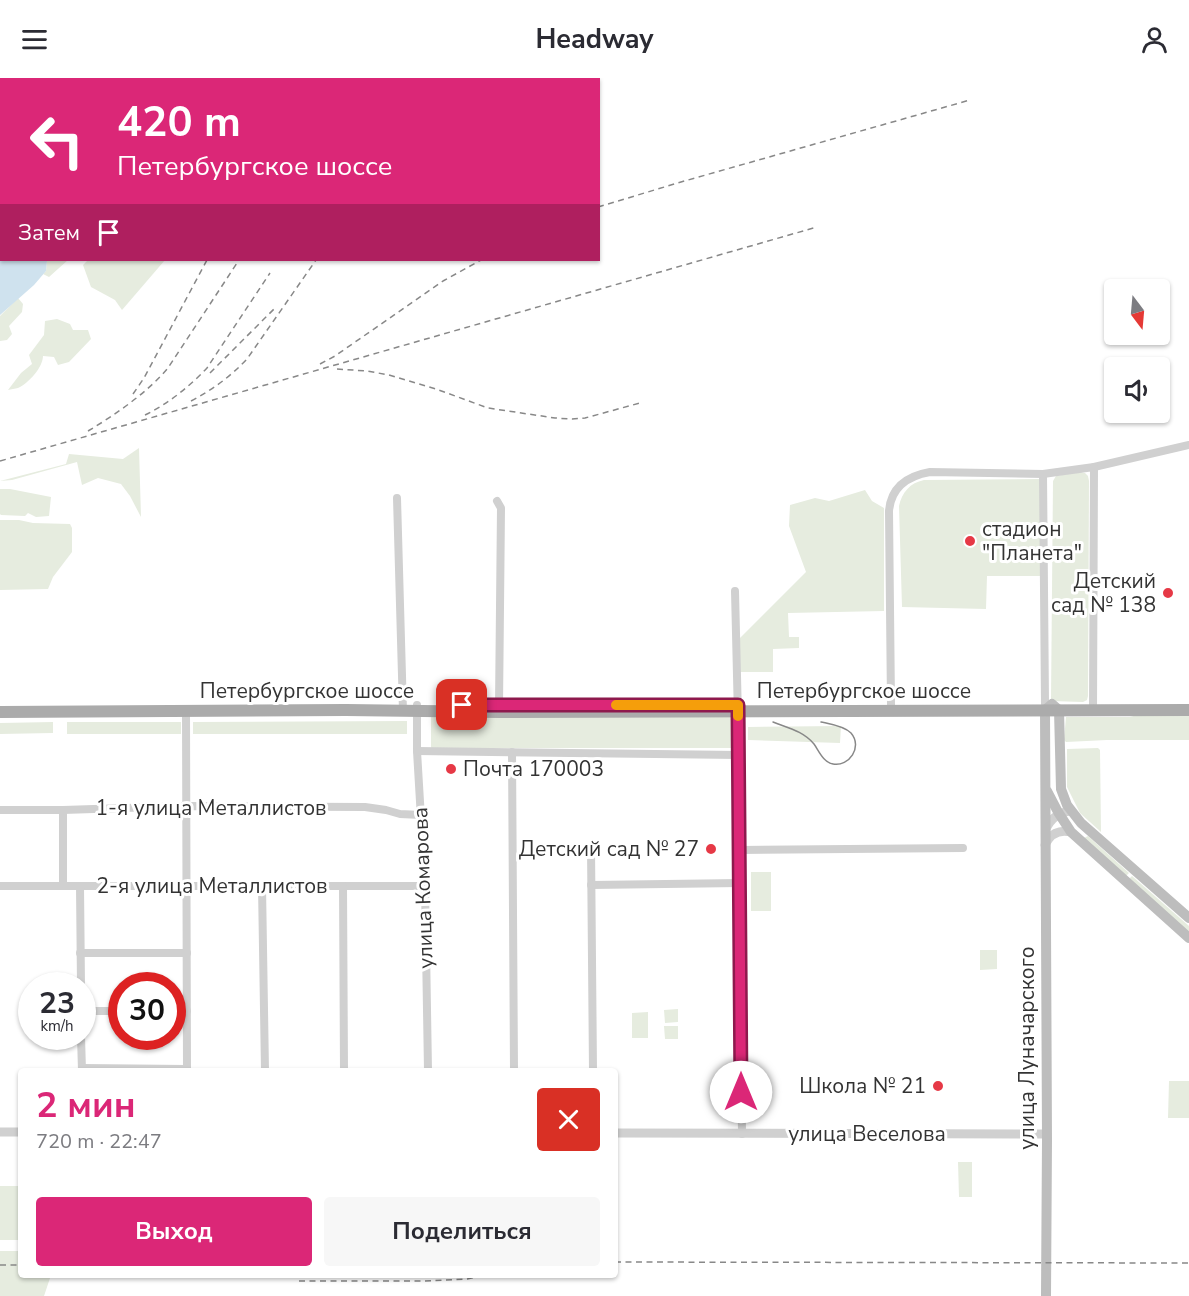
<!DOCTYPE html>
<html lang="ru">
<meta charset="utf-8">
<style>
:root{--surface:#fff;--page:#f7f7f7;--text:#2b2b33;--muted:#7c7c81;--accent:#db2777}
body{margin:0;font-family:"Nunito Sans",sans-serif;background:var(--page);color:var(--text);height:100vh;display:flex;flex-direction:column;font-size:22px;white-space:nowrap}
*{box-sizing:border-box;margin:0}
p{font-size:20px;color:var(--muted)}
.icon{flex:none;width:33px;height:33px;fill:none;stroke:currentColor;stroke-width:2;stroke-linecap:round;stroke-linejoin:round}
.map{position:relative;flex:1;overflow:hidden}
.details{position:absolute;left:18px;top:990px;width:600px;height:210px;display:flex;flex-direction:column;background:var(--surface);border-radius:6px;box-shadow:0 2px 4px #0004}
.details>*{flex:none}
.guide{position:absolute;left:0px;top:0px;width:600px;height:183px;box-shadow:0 2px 4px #0004;background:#db2777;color:#fff;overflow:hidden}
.needle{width:39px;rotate:164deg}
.controls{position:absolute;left:1104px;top:201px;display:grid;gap:12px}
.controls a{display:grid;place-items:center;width:66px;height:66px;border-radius:6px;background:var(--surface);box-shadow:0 2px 4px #0004;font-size:30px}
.speed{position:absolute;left:18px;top:894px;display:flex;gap:12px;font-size:30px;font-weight:700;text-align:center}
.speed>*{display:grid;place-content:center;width:78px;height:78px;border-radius:50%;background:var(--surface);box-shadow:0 2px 4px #0004;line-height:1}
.speed small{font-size:15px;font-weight:400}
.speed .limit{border:9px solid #d22;background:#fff;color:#111}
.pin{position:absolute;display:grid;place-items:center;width:51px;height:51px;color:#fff;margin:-26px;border-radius:12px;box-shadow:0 3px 9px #0006}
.me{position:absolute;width:66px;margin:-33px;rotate:0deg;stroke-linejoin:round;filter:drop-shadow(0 0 4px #0008)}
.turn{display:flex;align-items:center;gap:21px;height:126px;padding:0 18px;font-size:27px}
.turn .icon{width:78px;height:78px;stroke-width:2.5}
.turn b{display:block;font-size:42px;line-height:51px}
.then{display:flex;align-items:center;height:57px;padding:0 18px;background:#0003;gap:12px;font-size:22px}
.round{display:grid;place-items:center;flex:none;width:63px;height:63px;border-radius:6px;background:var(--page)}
.summary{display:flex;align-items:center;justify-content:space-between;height:102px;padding:0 18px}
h1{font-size:36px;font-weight:700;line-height:45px;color:var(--accent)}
.primary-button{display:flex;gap:12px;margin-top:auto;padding:12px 18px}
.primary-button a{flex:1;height:69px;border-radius:6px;background:var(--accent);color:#fff;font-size:24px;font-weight:700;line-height:69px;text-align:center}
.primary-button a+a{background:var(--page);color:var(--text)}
header{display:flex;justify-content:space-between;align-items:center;height:78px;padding:0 18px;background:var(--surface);font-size:27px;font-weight:700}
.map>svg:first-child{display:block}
</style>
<header><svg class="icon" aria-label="menu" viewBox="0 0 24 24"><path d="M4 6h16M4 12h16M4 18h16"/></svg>Headway<svg class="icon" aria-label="person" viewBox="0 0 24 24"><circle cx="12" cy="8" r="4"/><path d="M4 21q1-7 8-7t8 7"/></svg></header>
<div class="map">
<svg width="1189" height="1218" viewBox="0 0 1189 1218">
<rect width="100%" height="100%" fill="#fff"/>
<g fill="#e6ecdf">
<path d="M49,182H68L49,199L43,196L46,193L47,183Z"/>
<path d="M88,182H165L122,232L115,222L91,209L83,187Z"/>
<path d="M18,220L23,226L22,234L9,248L12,256L7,262L0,263V238Z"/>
<path d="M57,241L70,246L73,252H88L91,261L69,284L58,287L54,279L43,278C43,289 29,305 18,310C15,311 11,311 8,312L21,295L32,286L29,277L44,257L45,243Z"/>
<path d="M139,370L141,439L130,418L121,406L98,400L82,407L77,384L12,402L0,403L66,386L69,376L123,381Z"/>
<path d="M1079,394L1085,395L1088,398L1089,403L1088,618L1087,622L1083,624L1051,623L1053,403L1056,398Z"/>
<path d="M1040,401V498H987L986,531L902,529L899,428C902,414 910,405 924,402Z"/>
<path d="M0,411H10L51,419L49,438L36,439L28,435L25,438L1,437L0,436Z"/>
<path d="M865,412L872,423L884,430V533L788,535L789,559H799V570L773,571V594H740L738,562L806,494L789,448L790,427L815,420L829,423Z"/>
<path d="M0,442H19L33,445L70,446L72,450V474L53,499L48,511L0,512Z"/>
<path d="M1138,637H1189V662H1107L1066,664L1064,662L1066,639H1130Z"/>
<rect x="431" y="639" width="301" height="31"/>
<path d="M407,643V656H193V644Z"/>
<path d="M53,644V655L0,656V645Z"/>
<rect x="67" y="644" width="114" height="12"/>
<path d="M841,648L840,665L748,662V649Z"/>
<path d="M1098,670L1100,672L1101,754L1080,735L1067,709V671Z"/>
<path d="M1088,758L1129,795L1125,799L1084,760Z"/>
<rect x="751" y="794" width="20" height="39"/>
<path d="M1132,798L1189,848V856L1128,802Z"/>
<path d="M980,872H997V891L980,892Z"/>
<path d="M678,931V944L665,945L664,932Z"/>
<path d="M648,934V960H632V935Z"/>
<path d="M664,948H678V961H665Z"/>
<path d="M1169,1003H1189V1040H1168Z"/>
<path d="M958,1084H972V1119H959Z"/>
<rect x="0" y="1108" width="21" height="54"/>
<path d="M0,1173H21V1197H51L44,1218H0Z"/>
</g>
<path fill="#cfe2ee" d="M0,0H243L242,2H2V182H49L47,183L46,193L34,207L0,237Z"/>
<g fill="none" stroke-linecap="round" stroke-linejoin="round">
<g stroke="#d0d0d0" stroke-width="8">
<path d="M1043,396L1045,626"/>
<path d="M397,420L403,633"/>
<path d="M497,423L501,430L499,628"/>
<path d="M735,513L738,640L742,1056"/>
<path d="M417,627V673L425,808L428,993"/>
<path d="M891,627L889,433C891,409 907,398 930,394L1043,396L1094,389L1189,367"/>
<path d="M186,632L187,993"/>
<path d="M1093,632L1094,389"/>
<path d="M417,673L739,677"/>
<path d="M512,674L514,993"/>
<path d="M0,732H63L186,728L365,729L386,732L400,736L421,737"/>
<path d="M63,732V808"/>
<path d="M591,769L593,993"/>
<path d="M739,772L963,770"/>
<path d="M591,807L740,805"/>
<path d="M0,808H425"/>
<path d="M80,808L81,908"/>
<path d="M262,808L265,993"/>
<path d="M343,808L344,993"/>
<path d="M80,875H187"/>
<path d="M82,933H122"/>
<path d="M172,933H187"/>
<path d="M81,958L82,993"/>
<path d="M82,990L187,991"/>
</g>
<g stroke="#d0d0d0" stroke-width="9">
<path d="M1046,751C1051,740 1059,734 1071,733"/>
<path d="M1045,767C1050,756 1059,751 1071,754"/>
<path d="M0,1054H21"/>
<path d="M615,1055L1047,1056"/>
</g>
<g stroke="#bdbdbd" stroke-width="10">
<path d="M1047,713L1058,734L1071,754L1189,860"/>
<path d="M1046,1218L1047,1062L1045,632L1052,626L1059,632L1061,711L1067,727L1081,745L1189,840"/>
</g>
<path stroke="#ababab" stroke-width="12" d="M0,634L346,632L499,634L1189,632"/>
<path stroke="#888" stroke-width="1.5" d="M773,644C788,650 803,653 814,666C819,673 823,684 833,686C849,689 863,669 851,655C844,648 830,646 821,644"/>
<g stroke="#888" stroke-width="1.5" stroke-dasharray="6 4.5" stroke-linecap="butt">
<path d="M342,2L344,0"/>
<path d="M423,2L424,0"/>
<path d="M439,2L440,0"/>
<path d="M455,2L456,0"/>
<path d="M598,129L681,104L970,22"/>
<path d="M320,286L335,278L443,203L481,182"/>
<path d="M337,291L367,293L389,297L436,311L488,330L555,340L572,341L585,340L640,325"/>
<path d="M210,295L276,229"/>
<path d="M133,316L144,300L207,182"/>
<path d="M191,323C212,312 230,299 247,281L316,182"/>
<path d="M145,337C168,326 190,308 207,290L270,195"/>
<path d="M88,353C115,337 148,314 168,290L239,182"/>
<path d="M0,383L817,149"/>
<path d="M615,1184L1189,1185"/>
<path d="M0,1187H21"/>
<path d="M299,1203H424L467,1201L488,1197"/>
</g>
</g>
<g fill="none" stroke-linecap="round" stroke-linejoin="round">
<defs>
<path id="route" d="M462,627H738L741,1014"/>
</defs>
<use href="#route" stroke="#8e194d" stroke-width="15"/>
<use href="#route" stroke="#db2777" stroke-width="10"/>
<path stroke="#f59e0b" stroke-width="10" d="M616,627H738V638"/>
</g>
<g fill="#e63946" stroke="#fff" stroke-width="2">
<circle cx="970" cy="463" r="6"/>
<circle cx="1168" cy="515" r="6"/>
<circle cx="451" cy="691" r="6"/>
<circle cx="711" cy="771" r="6"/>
<circle cx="938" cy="1008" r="6"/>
</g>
<g text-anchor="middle" stroke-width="6" stroke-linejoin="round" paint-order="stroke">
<g font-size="21" fill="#333" stroke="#fff" text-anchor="end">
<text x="982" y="458" text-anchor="start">стадион<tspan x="982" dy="24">"Планета"</tspan></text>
<text x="1156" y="510">Детский<tspan x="1156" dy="24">сад № 138</tspan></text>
<text x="463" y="698" text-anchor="start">Почта 170003</text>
<text x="699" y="778">Детский сад № 27</text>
<text x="926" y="1015">Школа № 21</text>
</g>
<g font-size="21" fill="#333" stroke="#fff">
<text x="307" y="620">Петербургское шоссе</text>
<text x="864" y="620">Петербургское шоссе</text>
<text x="211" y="737">1-я улица Металлистов</text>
<text x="212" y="815">2-я улица Металлистов</text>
<text transform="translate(423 810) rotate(-92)" y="7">улица Комарова</text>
<text transform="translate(1027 970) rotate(-90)" y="7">улица Луначарского</text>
<text x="867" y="1063">улица Веселова</text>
</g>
</g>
</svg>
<div class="controls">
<a><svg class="needle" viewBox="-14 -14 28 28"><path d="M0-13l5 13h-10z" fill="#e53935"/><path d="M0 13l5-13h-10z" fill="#7c7c81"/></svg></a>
<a><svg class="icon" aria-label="sound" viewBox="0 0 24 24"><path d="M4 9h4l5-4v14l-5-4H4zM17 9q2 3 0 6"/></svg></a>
</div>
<div class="speed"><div>23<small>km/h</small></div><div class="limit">30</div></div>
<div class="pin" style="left:462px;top:627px;background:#d93025"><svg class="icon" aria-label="arrive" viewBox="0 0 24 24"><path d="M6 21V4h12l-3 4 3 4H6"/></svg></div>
<svg class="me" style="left:741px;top:1014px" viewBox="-20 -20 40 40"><circle r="19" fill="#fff"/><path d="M0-13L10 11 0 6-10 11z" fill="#db2777"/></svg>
<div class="guide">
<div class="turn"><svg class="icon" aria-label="left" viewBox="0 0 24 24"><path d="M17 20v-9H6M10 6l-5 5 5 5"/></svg><div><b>420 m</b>Петербургское шоссе</div></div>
<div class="then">Затем<svg class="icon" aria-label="arrive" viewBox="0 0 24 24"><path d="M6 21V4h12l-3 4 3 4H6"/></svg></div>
</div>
<section class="details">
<div class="summary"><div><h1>2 мин</h1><p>720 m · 22:47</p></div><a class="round" style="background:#d93025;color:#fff"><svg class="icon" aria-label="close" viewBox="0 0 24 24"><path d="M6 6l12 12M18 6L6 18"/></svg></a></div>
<div class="primary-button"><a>Выход</a><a>Поделиться</a></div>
</section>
</div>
